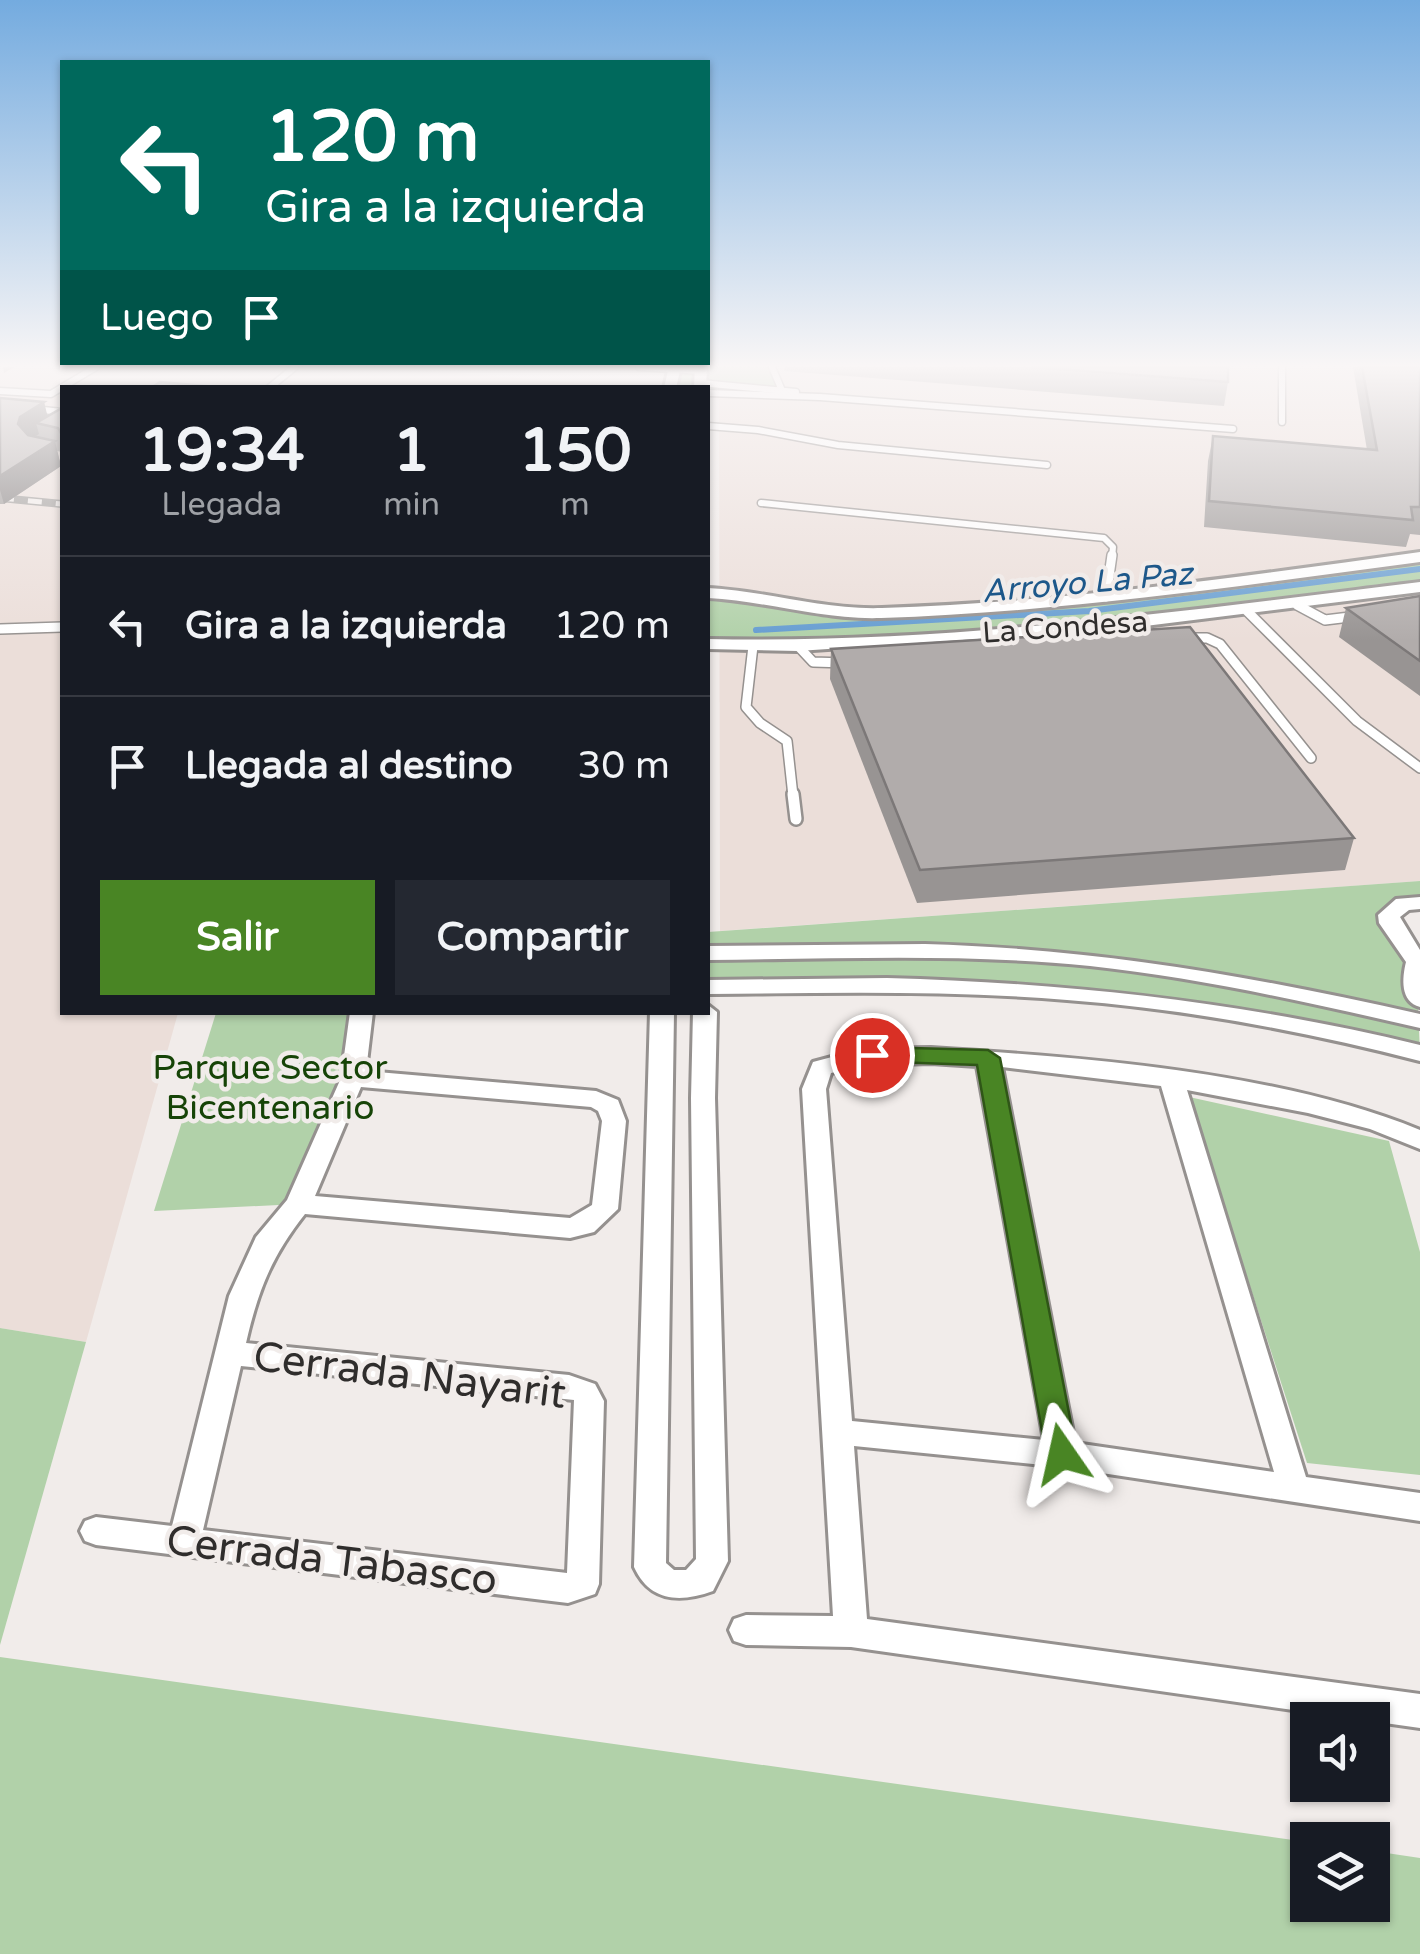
<!DOCTYPE html>
<html lang="es">
<style>
:root{--surface:#171b24;--page:#242831;--text:#f1f3f6;--muted:#9ea1a6;--line:#363941;--accent:#498524}
body{margin:0;font-family:"Varela Round",sans-serif;background:var(--page);color:var(--text);height:100vh;display:flex;flex-direction:column;font-size:38px;white-space:nowrap}
*{box-sizing:border-box;margin:0}
p{font-size:32px;color:var(--muted)}
.icon{flex:none;width:55px;height:55px;fill:none;stroke:currentColor;stroke-width:2;stroke-linecap:round;stroke-linejoin:round}
.map{position:relative;flex:1;overflow:hidden}
.details{position:absolute;left:60px;top:385px;width:650px;height:630px;display:flex;flex-direction:column;background:var(--surface);border-radius:0px;box-shadow:0 2px 8px #0004}
.details>*{flex:none}
.hud{position:absolute;left:60px;top:60px;width:650px;height:305px;border-radius:0px;box-shadow:0 2px 8px #0004;background:#00695c;color:#fff;overflow:hidden}
.buttons{position:absolute;left:1290px;top:1702px;display:grid;gap:20px}
.buttons a{display:grid;place-items:center;width:100px;height:100px;border-radius:0px;background:var(--surface);box-shadow:0 2px 8px #0004;font-size:50px}
.pin{position:absolute;display:grid;place-items:center;width:85px;height:85px;color:#fff;margin:-42px;border:5px solid #fff;border-radius:50%;box-shadow:0 2px 10px #0007}
.me{position:absolute;width:110px;margin:-55px;rotate:349deg;stroke-linejoin:round;filter:drop-shadow(0 0 8px #0008)}
.turn{display:flex;align-items:center;gap:35px;height:210px;padding:0 40px;font-size:45px}
.turn .icon{width:130px;height:130px;stroke-width:2.5}
.turn b{display:block;font-size:70px;line-height:85px}
.then{display:flex;align-items:center;height:95px;padding:0 40px;background:#0003;gap:20px;font-size:38px}
.eta{display:flex;justify-content:space-evenly;align-items:center;height:170px;text-align:center}
.eta b{font-size:60px;font-weight:700;line-height:70px}
.button{display:flex;gap:20px;margin-top:auto;padding:20px 40px}
.button a{flex:1;height:115px;border-radius:0px;background:var(--accent);color:#fff;font-size:40px;font-weight:700;line-height:115px;text-align:center}
.button a+a{background:var(--page);color:var(--text)}
ul{padding:0;list-style:none}
li{display:flex;align-items:center;gap:30px;height:140px;padding:0 40px;border-top:2px solid var(--line)}
li div{flex:1}
li b{display:block;font-size:38px}
li em{font-style:normal}
.map>svg:first-child{display:block}
</style>
<div class="map">
<svg width="1420" height="1954" viewBox="0 0 1420 1954">
<rect width="100%" height="100%" fill="#f1ecea"/>
<g fill="#ebded9">
<path d="M0,367H384L626,387L62,388V1012L178,1013L86,1342L0,1328Z"/>
<path d="M719,367H1420V881L720,931Z"/>
</g>
<g fill="#b1d1a9">
<path d="M675,367H772L785,389L708,392V388H670Z"/>
<path d="M1420,557V587L1113,625L753,646L708,644V593L750,595L852,613L1174,591Z"/>
<path d="M1420,881V903L1395,908L1416,963L1420,1054L1322,1029L956,983L708,987V932Z"/>
<path d="M216,1013H362L353,1078L298,1204L154,1211Z"/>
<path d="M1189,1097L1389,1141L1420,1252V1475L1307,1463Z"/>
<path d="M0,1328L86,1342L0,1645Z"/>
<path d="M0,1657L1307,1842L1308,1905H1372L1373,1851L1420,1858V1954H0Z"/>
</g>
<g fill="none" stroke-linecap="round" stroke-linejoin="round">
<path stroke="#669dd1" stroke-width="6" d="M756,630L1089,611L1420,569"/>
<defs>
<g id="service-far2">
<path d="M639,367L702,371"/>
<path d="M772,367L783,393"/>
<path d="M1282,367V422"/>
<path d="M701,383L796,392"/>
<path d="M269,388L295,367"/>
<path d="M0,391L51,394L96,367"/>
<path d="M708,393L820,397L1233,429"/>
<path d="M34,409L62,412"/>
<path d="M708,426L758,430L838,445L1047,465"/>
<path d="M761,503L1104,538L1113,547L1112,558"/>
</g>
<g id="service-far1">
<path d="M1106,597L1112,555"/>
<path d="M1297,605L1325,620L1358,616"/>
<path d="M1247,611L1357,721L1420,768"/>
<path d="M0,629L62,627"/>
<path d="M1184,638H1207L1220,644L1311,758"/>
<path d="M753,646L746,707L760,723L787,741L793,796"/>
<path d="M798,646L813,662L846,663"/>
</g>
<path id="service" d="M793,794L796,819"/>
<g id="minor">
<path d="M669,367H681L676,388H664Z"/>
<path d="M695,367H707L706,388H694Z"/>
<path d="M1420,552V562C1241,586 1062,612 881,618C823,620 766,601 708,598V588C767,591 823,610 882,608C1062,602 1241,577 1420,552Z"/>
<path d="M1420,582V592L1113,630L798,651L708,649V639C946,644 1184,611 1420,582Z"/>
<path d="M1420,897V909L1409,910L1400,917L1420,950V1007C1400,1002 1402,978 1406,962L1379,923L1378,915L1396,899Z"/>
<path d="M925,944C1098,949 1252,976 1420,1014V1028C1311,1003 1201,978 1090,966C962,953 835,959 708,960V946Z"/>
<path d="M887,978C1069,983 1244,1002 1420,1045V1061C1303,1031 1187,1009 1067,1000C947,990 827,993 708,994V980Z"/>
<path d="M708,1005L717,1012L715,1098L728,1561L713,1591C680,1603 650,1602 634,1567L650,1012H674L666,1563L674,1570H686L696,1559L691,1098L693,1012H708Z"/>
<path d="M350,1012H373L366,1071L596,1091L618,1100L626,1121L618,1209L594,1232L570,1238L305,1214C271,1257 258,1291 246,1343L569,1375L595,1384L604,1401L599,1584L595,1594L568,1603L96,1545L85,1541L80,1531L85,1521L96,1517L172,1526L229,1296L256,1237L287,1200L341,1078ZM361,1087L591,1107L598,1111L602,1121L592,1205L570,1218L315,1196ZM241,1366L574,1400L567,1573L203,1530Z"/>
<path d="M931,1048C1083,1057 1279,1072 1420,1130V1149L1370,1129L1308,1113L1187,1090L1306,1477L1420,1493V1521L1062,1467L854,1446L867,1619L1420,1694V1728L851,1647L746,1645L734,1641L729,1630L734,1619L746,1615L833,1616L802,1089L813,1062L862,1049ZM931,1063L977,1066L1044,1440L852,1421L826,1089L831,1073L862,1065ZM1002,1067L1161,1086L1274,1472L1075,1443Z"/>
</g>
</defs>
<use href="#service-far2" stroke="#95918f" stroke-width="9"/>
<use href="#service-far1" stroke="#95918f" stroke-width="12"/>
<use href="#service" stroke="#95918f" stroke-width="16"/>
<use href="#minor" stroke="#95918f" stroke-width="6"/>
<use href="#service-far2" stroke="#fff" stroke-width="6"/>
<use href="#service-far1" stroke="#fff" stroke-width="9"/>
<use href="#service" stroke="#fff" stroke-width="11"/>
<use href="#minor" fill="#fff" fill-rule="evenodd"/>
<defs>
<path id="rail" d="M0,498L62,504"/>
</defs>
<use href="#rail" stroke="#989593" stroke-width="8"/>
<use href="#rail" stroke="#f1ecea" stroke-width="5" stroke-dasharray="14" stroke-linecap="butt"/>
</g>
<g fill="#989493">
<path d="M785,367H1228V382L1224,406L784,371Z"/>
<path d="M1353,367H1420V535L1410,534L1406,547L1204,527L1208,461L1213,436L1367,450Z"/>
<path d="M0,398L44,402L47,417L62,408V452L57,451L61,466L4,504H0Z"/>
<path d="M1420,596V696L1339,637L1346,608Z"/>
<path d="M831,649L1354,838L1345,870L917,903L830,679Z"/>
</g>
<g fill="#7c7878">
<path d="M3,367H14L4,373Z"/>
<path d="M44,402L50,426L36,423L39,434L26,442L18,424L20,417Z"/>
<path d="M55,441L61,466L4,504L0,490V476Z"/>
</g>
<g fill="#b1acab" stroke="#7c7878" stroke-width="2.5">
<path d="M1032,367H1228V382Z"/>
<path d="M1362,367H1420V507H1411L1413,520L1209,501L1213,436L1377,450Z"/>
<path d="M160,382L228,388H151Z"/>
<path d="M0,398L44,402L20,417L18,424L28,435L55,441L0,476Z"/>
<path d="M62,408V435L58,428L36,423Z"/>
<path d="M1420,596V661L1346,608Z"/>
<path d="M1190,627L1354,838L920,870L831,649Z"/>
</g>
<linearGradient id="sky" x2="0" y2="1"><stop stop-color="#74abdf"/><stop offset="0.57" stop-color="#f9f6f6"/><stop offset="1" stop-color="#f9f6f6" stop-opacity="0"/></linearGradient>
<rect width="1420" height="641" fill="url(#sky)"/>
<path fill="#498524" stroke="#2f5617" stroke-width="2.5" d="M872,1047L988,1050L1000,1058L1077,1454L1073,1464L1062,1467L1051,1464L1046,1454L977,1065L864,1061L860,1055Z"/>
<g text-anchor="middle" stroke-width="9" stroke-linejoin="round" paint-order="stroke">
<g font-size="30" fill="#2f2d2c" stroke="#f1ecea">
<text transform="translate(1065 627) rotate(-4)" y="10">La Condesa</text>
</g>
<g font-size="32" font-style="italic" fill="#1d588a" stroke="#f1ecea">
<text transform="translate(1087 582) rotate(-5)" y="11">Arroyo La Paz</text>
</g>
<g font-size="35" fill="#164407" stroke="#f1ecea">
<text x="270" y="1079">Parque Sector<tspan x="270" dy="40">Bicentenario</tspan></text>
</g>
<g font-size="42" fill="#2f2d2c" stroke="#f1ecea">
<text transform="translate(410 1374) rotate(7)" y="15">Cerrada Nayarit</text>
<text transform="translate(332 1559) rotate(7)" y="15">Cerrada Tabasco</text>
</g>
</g>
</svg>
<div class="buttons">
<a><svg class="icon" aria-label="sound" viewBox="0 0 24 24"><path d="M4 9h4l5-4v14l-5-4H4zM17 9q2 3 0 6"/></svg></a>
<a><svg class="icon" aria-label="layers" viewBox="0 0 24 24"><path d="M12 4l9 5-9 5-9-5zM3 14l9 5 9-5"/></svg></a>
</div>
<div class="pin" style="left:872px;top:1055px;background:#d93025"><svg class="icon" aria-label="arrive" viewBox="0 0 24 24"><path d="M6 21V4h12l-3 4 3 4H6"/></svg></div>
<svg class="me" style="left:1062px;top:1454px" viewBox="-20 -20 40 40"><path d="M0-17L14 15 0 8-14 15z" fill="#498524" stroke="#fff" stroke-width="4"/></svg>
<div class="hud">
<div class="turn"><svg class="icon" aria-label="left" viewBox="0 0 24 24"><path d="M17 20v-9H6M10 6l-5 5 5 5"/></svg><div><b>120 m</b>Gira a la izquierda</div></div>
<div class="then">Luego<svg class="icon" aria-label="arrive" viewBox="0 0 24 24"><path d="M6 21V4h12l-3 4 3 4H6"/></svg></div>
</div>
<section class="details">
<div class="eta">
<div><b>19:34</b><p>Llegada</p></div>
<div><b>1</b><p>min</p></div>
<div><b>150</b><p>m</p></div>
</div>
<ul>
<li><svg class="icon" aria-label="left" viewBox="0 0 24 24"><path d="M17 20v-9H6M10 6l-5 5 5 5"/></svg><div><b>Gira a la izquierda</b></div><em>120 m</em></li>
<li><svg class="icon" aria-label="arrive" viewBox="0 0 24 24"><path d="M6 21V4h12l-3 4 3 4H6"/></svg><div><b>Llegada al destino</b></div><em>30 m</em></li>
</ul>
<div class="button"><a>Salir</a><a>Compartir</a></div>
</section>
</div>
